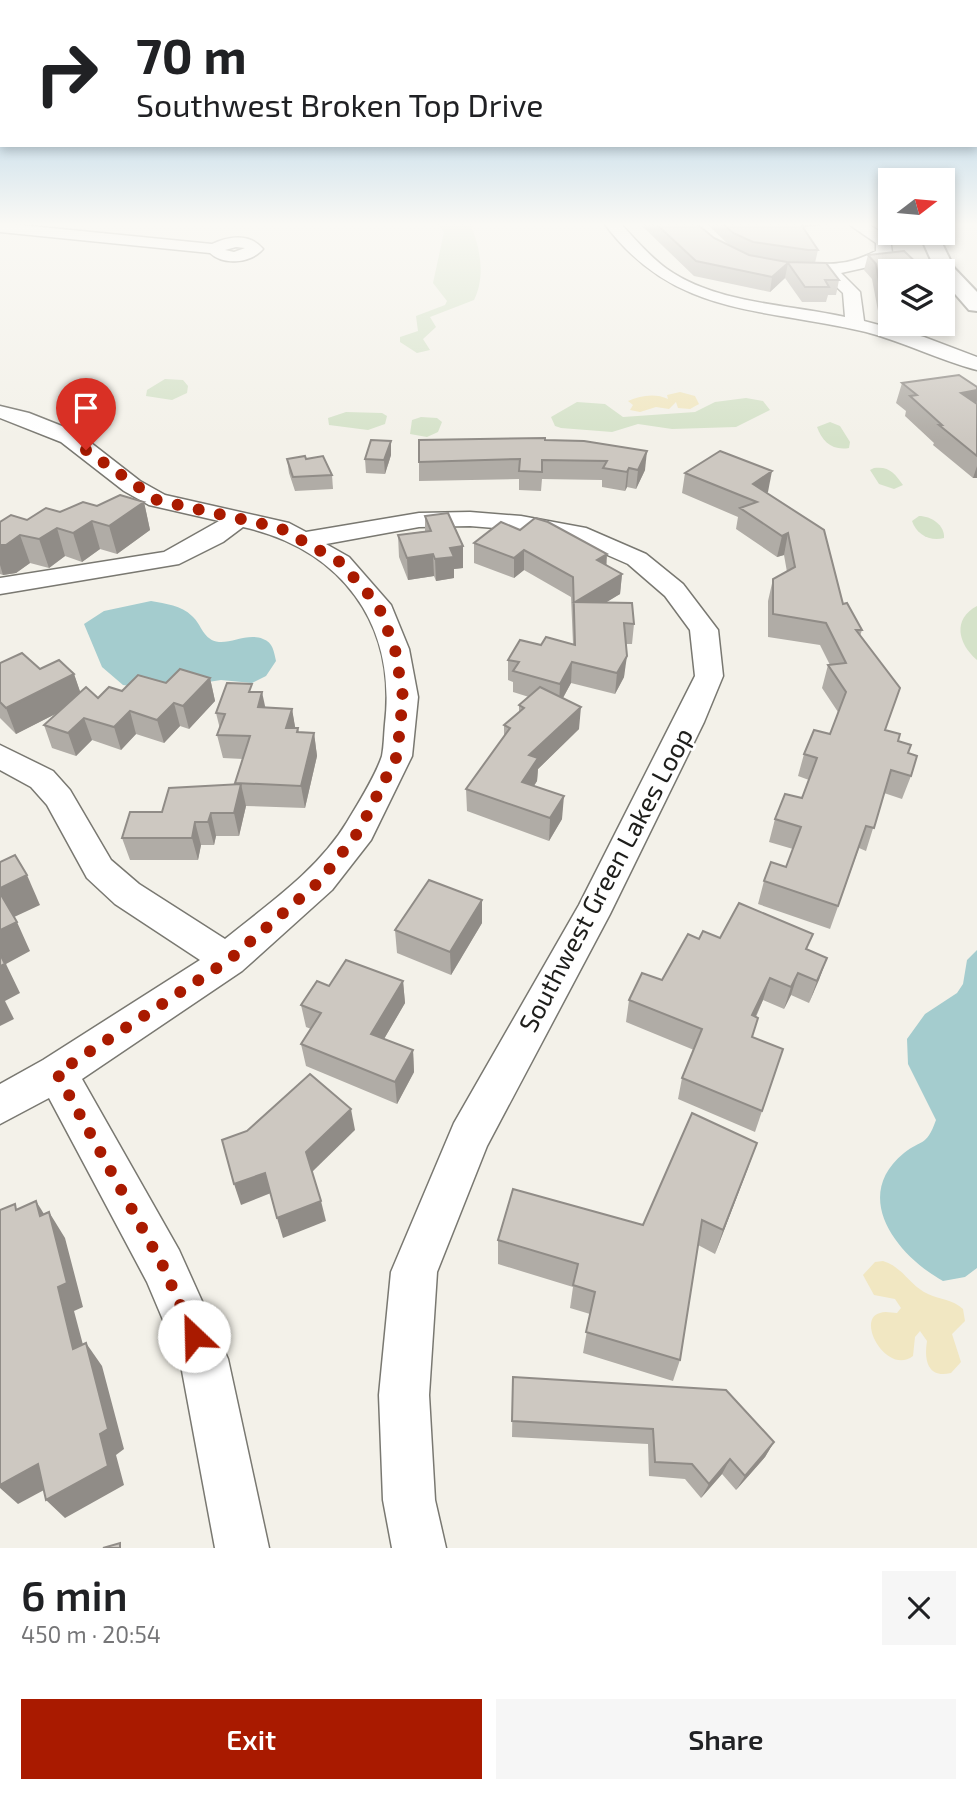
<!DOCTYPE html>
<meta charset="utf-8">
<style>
:root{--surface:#fff;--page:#f6f6f6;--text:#202124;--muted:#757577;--accent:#a91a00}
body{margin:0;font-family:"Exo 2",sans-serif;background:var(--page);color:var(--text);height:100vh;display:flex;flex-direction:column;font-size:26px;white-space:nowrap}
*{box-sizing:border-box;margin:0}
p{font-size:23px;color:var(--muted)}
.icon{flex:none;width:38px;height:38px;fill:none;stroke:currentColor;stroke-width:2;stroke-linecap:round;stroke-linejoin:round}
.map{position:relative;height:1548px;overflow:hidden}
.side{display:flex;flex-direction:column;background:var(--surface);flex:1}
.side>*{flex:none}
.top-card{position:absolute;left:0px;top:0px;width:978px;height:147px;box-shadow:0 4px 10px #0003;background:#fff;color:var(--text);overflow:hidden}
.needle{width:46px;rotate:74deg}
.tools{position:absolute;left:878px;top:168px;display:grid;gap:14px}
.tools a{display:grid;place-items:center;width:77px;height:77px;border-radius:0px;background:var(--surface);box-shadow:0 4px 10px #0003;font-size:35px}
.pin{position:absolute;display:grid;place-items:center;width:60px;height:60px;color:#fff;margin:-72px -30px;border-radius:50% 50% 50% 0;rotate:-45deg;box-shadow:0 0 7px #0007}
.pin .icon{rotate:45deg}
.me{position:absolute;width:77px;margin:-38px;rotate:336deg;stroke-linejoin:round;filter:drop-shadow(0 0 5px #0008)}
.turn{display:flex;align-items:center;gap:24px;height:147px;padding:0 21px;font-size:32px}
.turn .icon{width:91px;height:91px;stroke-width:2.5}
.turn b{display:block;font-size:49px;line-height:60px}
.round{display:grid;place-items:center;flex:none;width:74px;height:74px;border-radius:0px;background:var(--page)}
.headline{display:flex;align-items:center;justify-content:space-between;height:119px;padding:0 21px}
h1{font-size:42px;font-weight:600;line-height:52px}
.cta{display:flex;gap:14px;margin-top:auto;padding:14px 21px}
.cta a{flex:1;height:80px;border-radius:0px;background:var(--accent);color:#fff;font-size:28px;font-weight:600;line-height:80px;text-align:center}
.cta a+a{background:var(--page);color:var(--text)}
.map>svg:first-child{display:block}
</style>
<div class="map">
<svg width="977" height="1548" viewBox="0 0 977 1548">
<rect width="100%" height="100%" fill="#f3f1e9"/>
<g fill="#d5e2c9">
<path d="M436,223H470C480,247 486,276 474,300L430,317L436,327L423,339L430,350L417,353L400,342V337L418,331L416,316L445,305L447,301L433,283L444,232Z"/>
<path d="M165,379L183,380L188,386L187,393L172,400L146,396L147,390Z"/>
<path d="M746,398L763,401L770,410L736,427L672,429L638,424L612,432L561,428L555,426L551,417L577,402L605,404L623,417L695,412L715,402Z"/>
<path d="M346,412L382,413L387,416L385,424L368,430L329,425L328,418Z"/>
<path d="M421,417L437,418L442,422L438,432L427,437L410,434L412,420Z"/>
<path d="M830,422L840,426L850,442L849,448C832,451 822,441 817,427Z"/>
<path d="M874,468C890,466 895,474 903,485L894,489L879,484L870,470Z"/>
<path d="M919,516C931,516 945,525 944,538C930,542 916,534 912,521Z"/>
<path d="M977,606V660C958,644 952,619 977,606Z"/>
</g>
<g fill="#f1e7c2">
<path d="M680,392L695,396L699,404L690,409L678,408L676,402L669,409L656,407L640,412L630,410L633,405L628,401C641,395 656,393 668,399L667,395Z"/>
<path d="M883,1261C903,1267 910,1286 928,1294C941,1300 952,1299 963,1309L965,1321L952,1334L961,1362L951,1373C927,1379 924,1359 927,1341L920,1331L915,1337L913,1356C887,1376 855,1319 880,1313C885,1311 892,1313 897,1313L901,1308L895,1299L874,1295L863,1275L875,1262Z"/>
</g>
<g fill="#a4ccce">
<path d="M151,601C166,604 181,605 192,616C202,625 203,640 219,642C233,643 248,633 263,639C273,642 274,652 276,661L266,676L252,683L221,680L157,690L123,685L102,667L84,624L104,611Z"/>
<path d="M977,950V1268L965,1277L943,1281C898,1256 850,1197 904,1153C921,1139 926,1148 936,1120L908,1064L907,1039L925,1014L957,993L963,984L967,960Z"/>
</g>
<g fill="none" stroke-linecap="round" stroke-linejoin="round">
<defs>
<g id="minor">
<path d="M0,223L212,244C229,236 250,233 263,249C251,263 224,266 210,253L0,232ZM236,247L245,248L234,252L225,250Z"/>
<path d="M604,223H620C635,239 649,256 667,269C717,304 787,304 845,317L843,293L824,275H788L780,270C790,259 824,266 839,263C852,262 864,257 876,251V243L847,223H866L890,238L892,253L868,267L841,273L860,292L864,321L924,337L977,357V370C939,360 904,342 866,332C763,307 674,318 604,223Z"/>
<path d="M0,406L29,413L77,432L140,481L165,495L289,523L306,532L419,513L470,512L521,516L586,528L646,554L683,584L718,630L723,676L704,722L610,914L487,1146L437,1272L429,1395L435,1500L446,1548H392L383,1500L379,1395L391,1272L454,1123L579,905L695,676L690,630L665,596L628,564L571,539L521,530L470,526L419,527L326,544L349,557L391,605L409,649L418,697L412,756L371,840L332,890L242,971L82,1079L179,1250L228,1359L269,1548H215L180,1360L147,1282L49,1098L0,1124V1084L43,1060L200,960L115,904L87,878L47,805L31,787L0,770V745L53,771L70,790L111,860L139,884L225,939C268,904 318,870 347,822C359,802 375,777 382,756C384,746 384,734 385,724C397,623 341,549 243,527L223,542L179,564L0,594V578L164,552L219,521L149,505L124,491L61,442L0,418Z"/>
</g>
<path id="major" d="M919,233H937L954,268L977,292V311L969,310L943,280V271H936Z"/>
</defs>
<use href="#minor" stroke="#797871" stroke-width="3"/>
<use href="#major" stroke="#797871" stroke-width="4"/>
<use href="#minor" fill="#fff" fill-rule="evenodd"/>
<use href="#major" fill="#fff" fill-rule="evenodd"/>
</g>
<g fill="#b0aca6">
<path d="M639,223H696L714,238L730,246L706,223H844L803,227L818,250L815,263L839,280L836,295H828L826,302H802L785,278L770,292L694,276Z"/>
<path d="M868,255L891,271V312L878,311L872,279L864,270Z"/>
<path d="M902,383L977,387V478H973L933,445L934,443L905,416L906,411L896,403Z"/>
<path d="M545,440L645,470L636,489L627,487L625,491L602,487V480L542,479L541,491L519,490V479L419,481V462Z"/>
<path d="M391,441V455L385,474L366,473L365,459Z"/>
<path d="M287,459H306L332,475L333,489L295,491L289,473Z"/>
<path d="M685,473L768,492L767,493L862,630L860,636L885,730L898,741L908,753L911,776L902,799L884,793L866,851L859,848L830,929L758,904L764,881L786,867L793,849L769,842L775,819L802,798L809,780L798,776L804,754L830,734L838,712L822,688L828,665H830L820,645L768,637V601L773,579L787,572L784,555L777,557L736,529L738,517L682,493Z"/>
<path d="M144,502L150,530L117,554L100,549L82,562L65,556L49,568L30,563L16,573L3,575L0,574V522L27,520L60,512L97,506Z"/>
<path d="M425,516L463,568L454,569V578L436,581L434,576L408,580L399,557L398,535L425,531Z"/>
<path d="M501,522L606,565L622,574L620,594L606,602L634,624L632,644H626L624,677L615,694L571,683L563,698L579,729L538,769L537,781L534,786L562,819L549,841L467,811L466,789L504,737V725L519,712V705L529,697L513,692V682L508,680V660L541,645L573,644L571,597L524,570L514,578L474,563V543Z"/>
<path d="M0,663L74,674L80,692L98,698L122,691L166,683L210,678L215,701L189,729L180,726L164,743L136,734L121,750L92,740L76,756L52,748L44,725L57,713L16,734L0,718Z"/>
<path d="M253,692L265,708L292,709L295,728H298L299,732L314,733L317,756L305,808L246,806L239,836H216L214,845H201L198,860H130L122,838L162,812L235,784L243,759L223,758L217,735L220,729L216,713Z"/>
<path d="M482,900V923L451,975L397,953L395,930Z"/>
<path d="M720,938L808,950L827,958L809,1003L791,995L784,1009L763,1000L756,1017L752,1037L783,1049L755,1132L678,1099L682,1078L694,1050L626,1022L629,1000L662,980L699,939Z"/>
<path d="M403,981L405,1003L384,1039L413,1050L414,1072L397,1104L306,1066L301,1044L311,1029L306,1027L301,1005L329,986Z"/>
<path d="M757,1143L715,1254L698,1245L680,1360L673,1381L583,1353L590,1314L570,1308L573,1287L498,1264V1240L643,1225Z"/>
<path d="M513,1377L774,1442L765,1457L736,1490L722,1474L701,1498L685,1479L649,1476L648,1444L512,1437Z"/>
</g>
<g fill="#908c87">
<path d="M780,223H844L779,230Z"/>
<path d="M788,263L785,278L770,292L772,277Z"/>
<path d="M977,390V401L974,409L961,393Z"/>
<path d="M391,441V455L385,474L384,460Z"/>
<path d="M647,451L645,470L636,489L638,470Z"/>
<path d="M977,466V478H973Z"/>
<path d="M629,468L627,487L625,491L627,472Z"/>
<path d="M772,471L768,492L755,501L753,484Z"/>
<path d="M144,502L150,530L117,554L109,526Z"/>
<path d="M92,521L100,549L82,562L73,533Z"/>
<path d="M57,528L65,556L49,568L39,539Z"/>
<path d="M788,533L784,555L777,557L782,536Z"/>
<path d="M20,535L30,563L16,573L3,575L0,565V545Z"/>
<path d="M463,546V568L454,569V578L436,581L435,559L450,548Z"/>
<path d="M524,550V570L514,578V558Z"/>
<path d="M433,554L434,576L408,580L407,558Z"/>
<path d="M607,554L606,574L597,560Z"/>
<path d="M622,574L620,594L574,622L575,602Z"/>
<path d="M627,656L624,677L615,694L617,673Z"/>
<path d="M572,662L571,683L559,705L560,684Z"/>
<path d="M74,674L83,700L16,734L6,708Z"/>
<path d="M210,678L215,701L189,729L183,706Z"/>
<path d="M262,692L267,715L258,707Z"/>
<path d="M174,703L180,726L164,743L157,720Z"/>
<path d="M581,707L579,729L538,769L537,781L521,805L522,782L529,755Z"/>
<path d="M292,709L296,732L286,728Z"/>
<path d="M130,711L136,734L121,750L114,727Z"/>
<path d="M84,718L92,740L76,756L68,733Z"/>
<path d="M314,733L317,756L305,808L301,786Z"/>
<path d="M241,784L246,806L239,836L234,813Z"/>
<path d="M564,796L562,819L549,841L550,818Z"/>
<path d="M211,813L216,836L214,845L208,822Z"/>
<path d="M195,822L201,845L198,860L192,838Z"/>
<path d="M27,875L40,905L12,918L0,894V888Z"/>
<path d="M482,900V923L451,975L450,952Z"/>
<path d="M17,922L30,951L6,964L20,993L5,1001L14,1019L0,1026V930Z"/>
<path d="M827,958L819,980L809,1003L817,981Z"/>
<path d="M798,973L791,995L784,1009L791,987Z"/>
<path d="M770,978L763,1000L746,1037L752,1015Z"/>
<path d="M403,981L405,1003L374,1056L371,1034Z"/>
<path d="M413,1050L414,1072L397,1104L395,1082Z"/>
<path d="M351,1109L355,1130L311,1173L306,1152Z"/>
<path d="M757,1143L748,1168L715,1254L723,1230Z"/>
<path d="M265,1173L271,1193L241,1205L234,1184Z"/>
<path d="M36,1201L52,1227L40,1216Z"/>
<path d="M321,1201L326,1221L283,1238L277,1218Z"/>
<path d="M49,1212L65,1238L83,1307L74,1311L90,1371L73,1349L58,1287Z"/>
<path d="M86,1343L102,1366L124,1449L116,1455L124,1485L65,1518L46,1500L100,1434Z"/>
<path d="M774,1442L765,1457L736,1490L745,1476Z"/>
<path d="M730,1459L722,1474L701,1498L709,1484Z"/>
<path d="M38,1464L57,1483L18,1504L0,1488V1485Z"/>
</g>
<g fill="#cdc8c1" stroke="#908c87" stroke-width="2">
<path d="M655,223H696L714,238L749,255L787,262L826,263L839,280H825L829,287H805L788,263L772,277L696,261Z"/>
<path d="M722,223H800L818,250H808L753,242L733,233Z"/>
<path d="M904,251L921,267L922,271H891V296H881L876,264L868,255Z"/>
<path d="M959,375L977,387V390L961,393L977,404V456L939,425H942L910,396L917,395L902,383Z"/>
<path d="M545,438V440L584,441L647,451L638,470L629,468L627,472L603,468L607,461L542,460V472L519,471L520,459L419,462V440Z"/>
<path d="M371,440L391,441L384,460L365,459Z"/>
<path d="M720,451L772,471L753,484L824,530L843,604L847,603L862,630H856L900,688L885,730L900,734L898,741L911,745L908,753L917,756L911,776L891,770L874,828L866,826L838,906L764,881L771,862L786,867L801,827L775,819L785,794L802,798L817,758L804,754L814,730L830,734L846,692L828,665L846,663L826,623L773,614V579L795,567L788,533L782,536L740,508L757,502L685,473Z"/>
<path d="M305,456L306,459L323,456L332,475L293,477L287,459Z"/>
<path d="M120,495L144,502L109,526L92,521L73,533L57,528L39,539L20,535L6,545H0V522L11,515L27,520L46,508L60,512L83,502L97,506Z"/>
<path d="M448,513L463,546L450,548L454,557L435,559L433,554L407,558L398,535L431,531L425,516Z"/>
<path d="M535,518L548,522L607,554L597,560L622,574L575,602L632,603L634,624L624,623L627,656L617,673L572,662L560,684L513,671L519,662L508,660L520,640L541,645L546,637L575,645L573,577L524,550L514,558L474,543L501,522L520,530Z"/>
<path d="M22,653L40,669L59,660L74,674L6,708L0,702V663Z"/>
<path d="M180,669L210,678L183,706L174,703L157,720L130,711L114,727L84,718L68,733L44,725L86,687L98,698L109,687L122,691L138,675L166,683Z"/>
<path d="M227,683L252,684L249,692H262L258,707L292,709L286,728H298L297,732L314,733L301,786L235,783L250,736L217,735L225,714L216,713Z"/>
<path d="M540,687L581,707L529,755L538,758L522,782L564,796L550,818L466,789L510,728L504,725L524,708L519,705Z"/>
<path d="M241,784L234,813H211L208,822H195L192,838H122L130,812H162L169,788Z"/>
<path d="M15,855L27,875L0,888V862Z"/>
<path d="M429,880L482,900L450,952L395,930Z"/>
<path d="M0,893L17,922L0,930Z"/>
<path d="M739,903L813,934L806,949L827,958L817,981L798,973L791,987L770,978L752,1015L758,1018L752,1037L783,1049L762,1111L682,1078L702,1029L629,1000L642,973L662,980L688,934L699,939L703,931L720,938Z"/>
<path d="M0,954L5,964L0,966Z"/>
<path d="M346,960L403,981L371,1034L413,1050L395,1082L301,1044L321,1013L301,1005L317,981L329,986Z"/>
<path d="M310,1074L351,1109L306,1152L321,1201L277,1218L265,1173L234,1184L222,1140L247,1131Z"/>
<path d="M692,1113L757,1143L723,1230L702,1220L680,1360L586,1332L595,1292L573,1285L578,1264L498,1240L513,1189L643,1225Z"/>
<path d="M36,1201L40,1216L49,1212L67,1283L58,1287L73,1349L86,1343L108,1429L100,1434L108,1466L46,1500L38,1464L0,1485V1210L15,1204L16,1210Z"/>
<path d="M513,1377L726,1390L774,1442L745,1476L730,1459L709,1484L692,1464L655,1462L653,1429L512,1421Z"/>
<path d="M120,1543V1548H103Z"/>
</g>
<linearGradient id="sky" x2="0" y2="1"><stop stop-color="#8dbede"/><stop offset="0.51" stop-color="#faf9f5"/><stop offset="1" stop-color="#faf9f5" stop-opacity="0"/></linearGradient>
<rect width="977" height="440" fill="url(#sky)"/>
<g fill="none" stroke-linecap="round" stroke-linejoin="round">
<path stroke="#a91a00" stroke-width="12" stroke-dasharray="0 21.6" d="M86,450L157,500L280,528L340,562L378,605L395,649L403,697L397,756L359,831L320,881L229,960L57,1073L163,1266L194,1336"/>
</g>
<g text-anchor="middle" stroke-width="6" stroke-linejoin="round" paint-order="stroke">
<g font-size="26" fill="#1e1e1b" stroke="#fff">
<text transform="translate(606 880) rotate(-62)" y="9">Southwest Green Lakes Loop</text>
</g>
</g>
</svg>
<div class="tools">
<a><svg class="needle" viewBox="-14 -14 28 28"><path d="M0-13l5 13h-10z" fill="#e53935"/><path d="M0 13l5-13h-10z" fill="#757577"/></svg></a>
<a><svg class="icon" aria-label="layers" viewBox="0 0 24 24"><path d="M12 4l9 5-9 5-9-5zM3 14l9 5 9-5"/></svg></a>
</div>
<div class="pin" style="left:86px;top:450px;background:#d93025"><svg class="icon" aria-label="arrive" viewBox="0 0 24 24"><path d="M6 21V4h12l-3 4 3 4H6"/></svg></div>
<svg class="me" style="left:194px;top:1336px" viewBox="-20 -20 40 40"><circle r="19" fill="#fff"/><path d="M0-13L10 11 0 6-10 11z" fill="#a91a00"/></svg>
<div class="top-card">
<div class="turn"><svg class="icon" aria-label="right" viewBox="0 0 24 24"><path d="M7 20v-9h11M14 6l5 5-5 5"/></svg><div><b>70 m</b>Southwest Broken Top Drive</div></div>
</div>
</div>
<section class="side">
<div class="headline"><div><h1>6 min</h1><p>450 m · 20:54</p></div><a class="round"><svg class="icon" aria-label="close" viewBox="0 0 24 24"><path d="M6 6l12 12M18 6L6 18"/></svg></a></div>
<div class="cta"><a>Exit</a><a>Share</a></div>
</section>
